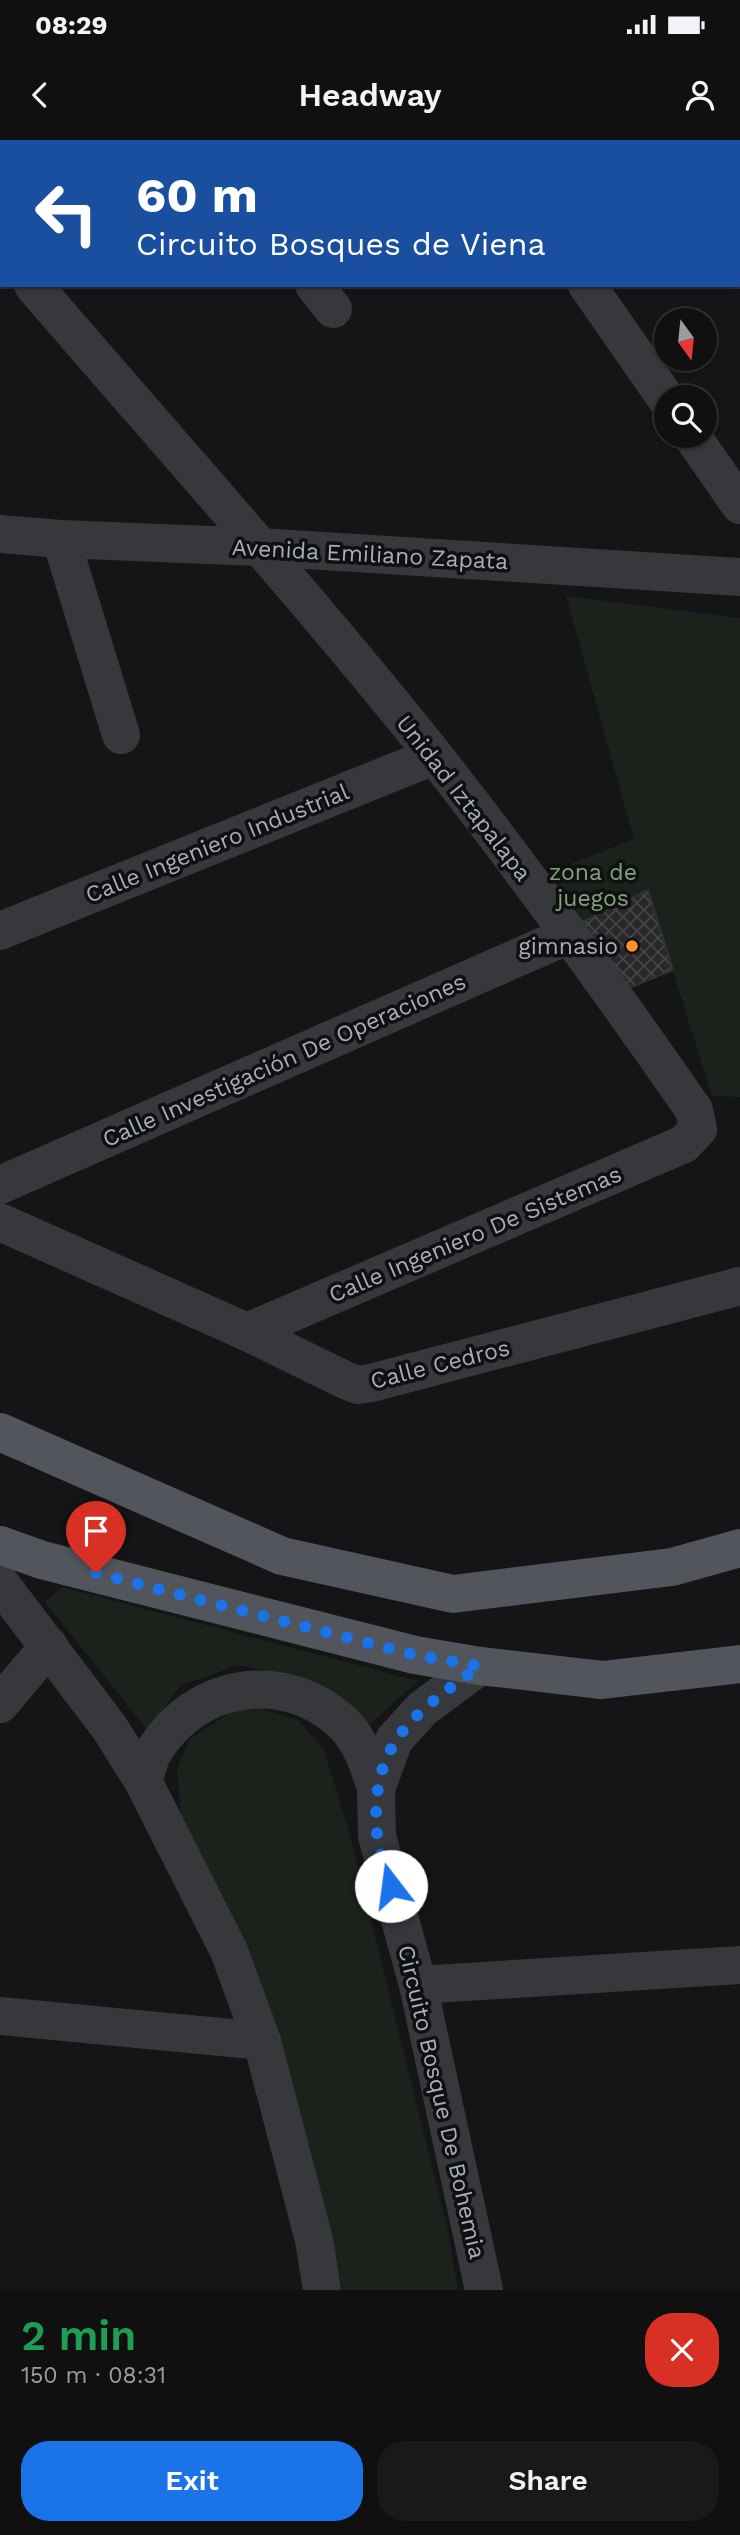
<!DOCTYPE html>
<meta charset="utf-8">
<style>
:root{--surface:#101011;--page:#19191a;--text:#f1f3f6;--muted:#9c9d9f;--line:#303031;--accent:#1a73e8}
body{margin:0;font-family:"Work Sans",sans-serif;background:var(--page);color:var(--text);height:100vh;display:flex;flex-direction:column;font-size:26px;white-space:nowrap}
*{box-sizing:border-box;margin:0}
p{font-size:23px;color:var(--muted)}
.icon{flex:none;width:38px;height:38px;fill:none;stroke:currentColor;stroke-width:2;stroke-linecap:round;stroke-linejoin:round}
.map{position:relative;height:2150px;overflow:hidden}
.drawer{display:flex;flex-direction:column;background:var(--surface);flex:1}
.drawer>*{flex:none}
.banner{position:absolute;left:0px;top:0px;width:740px;height:147px;box-shadow:0 2px 5px #0004,0 0 0 2px var(--line);background:#1a4fa0;color:#fff;overflow:hidden}
.needle{width:46px;rotate:165deg}
.controls{position:absolute;left:654px;top:168px;display:grid;gap:14px}
.controls a{display:grid;place-items:center;width:63px;height:63px;border-radius:50%;background:var(--surface);box-shadow:0 2px 5px #0004,0 0 0 2px var(--line);font-size:35px}
.pin{position:absolute;display:grid;place-items:center;width:60px;height:60px;color:#fff;margin:-72px -30px;border-radius:50% 50% 50% 0;rotate:-45deg;box-shadow:0 0 7px #0007}
.pin .icon{rotate:45deg}
.me{position:absolute;width:77px;margin:-38px;rotate:345deg;stroke-linejoin:round;filter:drop-shadow(0 0 5px #0008)}
.turn{display:flex;align-items:center;gap:24px;height:147px;padding:0 21px;font-size:32px}
.turn .icon{width:91px;height:91px;stroke-width:2.5}
.turn b{display:block;font-size:49px;line-height:60px}
.round{display:grid;place-items:center;flex:none;width:74px;height:74px;border-radius:28px;background:var(--page)}
.summary{display:flex;align-items:center;justify-content:space-between;height:119px;padding:0 21px}
h1{font-size:42px;font-weight:600;line-height:52px;color:#1e9e55}
.cta{display:flex;gap:14px;margin-top:auto;padding:14px 21px}
.cta a{flex:1;height:80px;border-radius:28px;background:var(--accent);color:#fff;font-size:28px;font-weight:600;line-height:80px;text-align:center}
.cta a+a{background:var(--page);color:var(--text)}
.status{display:flex;justify-content:space-between;align-items:center;height:49px;padding:0 35px;background:var(--surface);direction:ltr}
.status svg{height:19px;fill:currentColor}
header{display:flex;justify-content:space-between;align-items:center;height:91px;padding:0 21px;background:var(--surface);font-size:32px;font-weight:600}
.map>svg:first-child{display:block}
</style>
<div class="status"><b>08:29</b><svg viewBox="0 0 49 12"><path d="M0 12V9h3v3zM5 12V6h3v6zM10 12V3h3v9zM15 12V0h3v12zM26 1h20v11H26zM47 4h2v5h-2z"/></svg></div>
<header><svg class="icon" aria-label="back" viewBox="0 0 24 24"><path d="M15 5l-7 7 7 7"/></svg>Headway<svg class="icon" aria-label="person" viewBox="0 0 24 24"><circle cx="12" cy="8" r="4"/><path d="M4 21q1-7 8-7t8 7"/></svg></header>
<div class="map">
<svg width="740" height="2150" viewBox="0 0 740 2150">
<defs>
<pattern id="building-cross-hatch" width="8" height="8" patternUnits="userSpaceOnUse" patternTransform="scale(1.75)"><rect width="8" height="8" fill="#28282b"/><path d="M0 0l8 8M0 8l8-8" fill="none" stroke="#444548"/></pattern>
</defs>
<rect width="100%" height="100%" fill="#151517"/>
<g fill="#1b221b">
<path d="M566,456L740,478V957L712,956L648,751L582,782L548,733L634,699Z"/>
<path d="M62,1447L418,1541L358,1595L302,1538L238,1525L180,1546L148,1591L45,1462Z"/>
<path d="M243,1564L297,1579L324,1610L349,1692L448,2091L458,2150H343L242,1799L182,1686L177,1629L189,1600Z"/>
</g>
<path fill="url(#building-cross-hatch)" stroke="#2f3033" stroke-width="2" d="M648,750L673,830L629,848L582,782Z"/>
<g fill="none" stroke-linecap="round" stroke-linejoin="round">
<g stroke="#36383c" stroke-width="38">
<path d="M200,0L202,2"/>
<path d="M486,0L487,2"/>
<path d="M114,2L116,0"/>
<path d="M0,73L2,71"/>
<path d="M0,107L2,109"/>
<path d="M33,145C167,301 305,454 433,614C524,730 610,849 694,970L698,989L684,1004L247,1192"/>
<path d="M314,145L333,169"/>
<path d="M587,145L667,260"/>
<path d="M692,296L740,365"/>
<path d="M0,394L61,399L259,407L740,437"/>
<path d="M61,399L121,595"/>
<path d="M0,791L434,616"/>
<path d="M0,1045L569,795"/>
<path d="M0,1082L247,1192L345,1240L358,1245L371,1243L740,1146"/>
<path d="M0,1443L109,1587L143,1641L229,1811L262,1901L314,2100L322,2150"/>
<path d="M480,1526L422,1569L394,1600L376,1649L377,1696L418,1845L484,2150"/>
<path d="M0,1564L49,1506"/>
<path d="M143,1641C147,1631 149,1619 154,1611C195,1543 284,1528 343,1583C361,1601 369,1625 376,1649"/>
<path d="M418,1845L740,1825"/>
<path d="M0,1876L262,1901"/>
</g>
<g stroke="#52555b" stroke-width="38">
<path d="M0,1292L282,1416L453,1454L672,1427L740,1408"/>
<path d="M0,1405L42,1420L415,1515L480,1526L602,1540L740,1524"/>
</g>
</g>
<g fill="none" stroke-linecap="round" stroke-linejoin="round">
<path stroke="#1a73e8" stroke-width="12" stroke-dasharray="0 21.6" d="M96,1433L415,1515L480,1526C414,1574 369,1603 377,1694C379,1711 386,1729 391,1746"/>
</g>
<circle fill="#fc9228" stroke="#101012" stroke-width="2.5" cx="632" cy="806" r="7"/>
<g text-anchor="middle" stroke-width="7" stroke-linejoin="round" paint-order="stroke">
<g font-size="23" fill="#a6aeb8" stroke="#101012">
<text transform="translate(370 414) rotate(3)" y="8">Avenida Emiliano Zapata</text>
<text transform="translate(464 658) rotate(52)" y="8">Unidad Iztapalapa</text>
<text transform="translate(217 703) rotate(-22)" y="8">Calle Ingeniero Industrial</text>
<text transform="translate(284 920) rotate(-24)" y="8">Calle Investigación De Operaciones</text>
<text transform="translate(475 1094) rotate(-23)" y="8">Calle Ingeniero De Sistemas</text>
<text transform="translate(440 1224) rotate(-14)" y="8">Calle Cedros</text>
<text transform="translate(442 1962) rotate(77)" y="8">Circuito Bosque De Bohemia</text>
</g>
<g font-size="23" fill="#80a47c" stroke="#101012">
<text x="593" y="740">zona de<tspan x="593" dy="26">juegos</tspan></text>
</g>
<g font-size="23" fill="#a6aeb8" stroke="#101012" text-anchor="end">
<text x="618" y="814">gimnasio</text>
</g>
</g>
</svg>
<div class="controls">
<a><svg class="needle" viewBox="-14 -14 28 28"><path d="M0-13l5 13h-10z" fill="#e53935"/><path d="M0 13l5-13h-10z" fill="#9c9d9f"/></svg></a>
<a><svg class="icon" aria-label="search" viewBox="0 0 24 24"><circle cx="10" cy="10" r="6"/><path d="M15 15l6 6"/></svg></a>
</div>
<div class="pin" style="left:96px;top:1433px;background:#d93025"><svg class="icon" aria-label="arrive" viewBox="0 0 24 24"><path d="M6 21V4h12l-3 4 3 4H6"/></svg></div>
<svg class="me" style="left:391px;top:1746px" viewBox="-20 -20 40 40"><circle r="19" fill="#fff"/><path d="M0-13L10 11 0 6-10 11z" fill="#1a73e8"/></svg>
<div class="banner">
<div class="turn"><svg class="icon" aria-label="left" viewBox="0 0 24 24"><path d="M17 20v-9H6M10 6l-5 5 5 5"/></svg><div><b>60 m</b>Circuito Bosques de Viena</div></div>
</div>
</div>
<section class="drawer">
<div class="summary"><div><h1>2 min</h1><p>150 m · 08:31</p></div><a class="round" style="background:#d93025;color:#fff"><svg class="icon" aria-label="close" viewBox="0 0 24 24"><path d="M6 6l12 12M18 6L6 18"/></svg></a></div>
<div class="cta"><a>Exit</a><a>Share</a></div>
</section>
